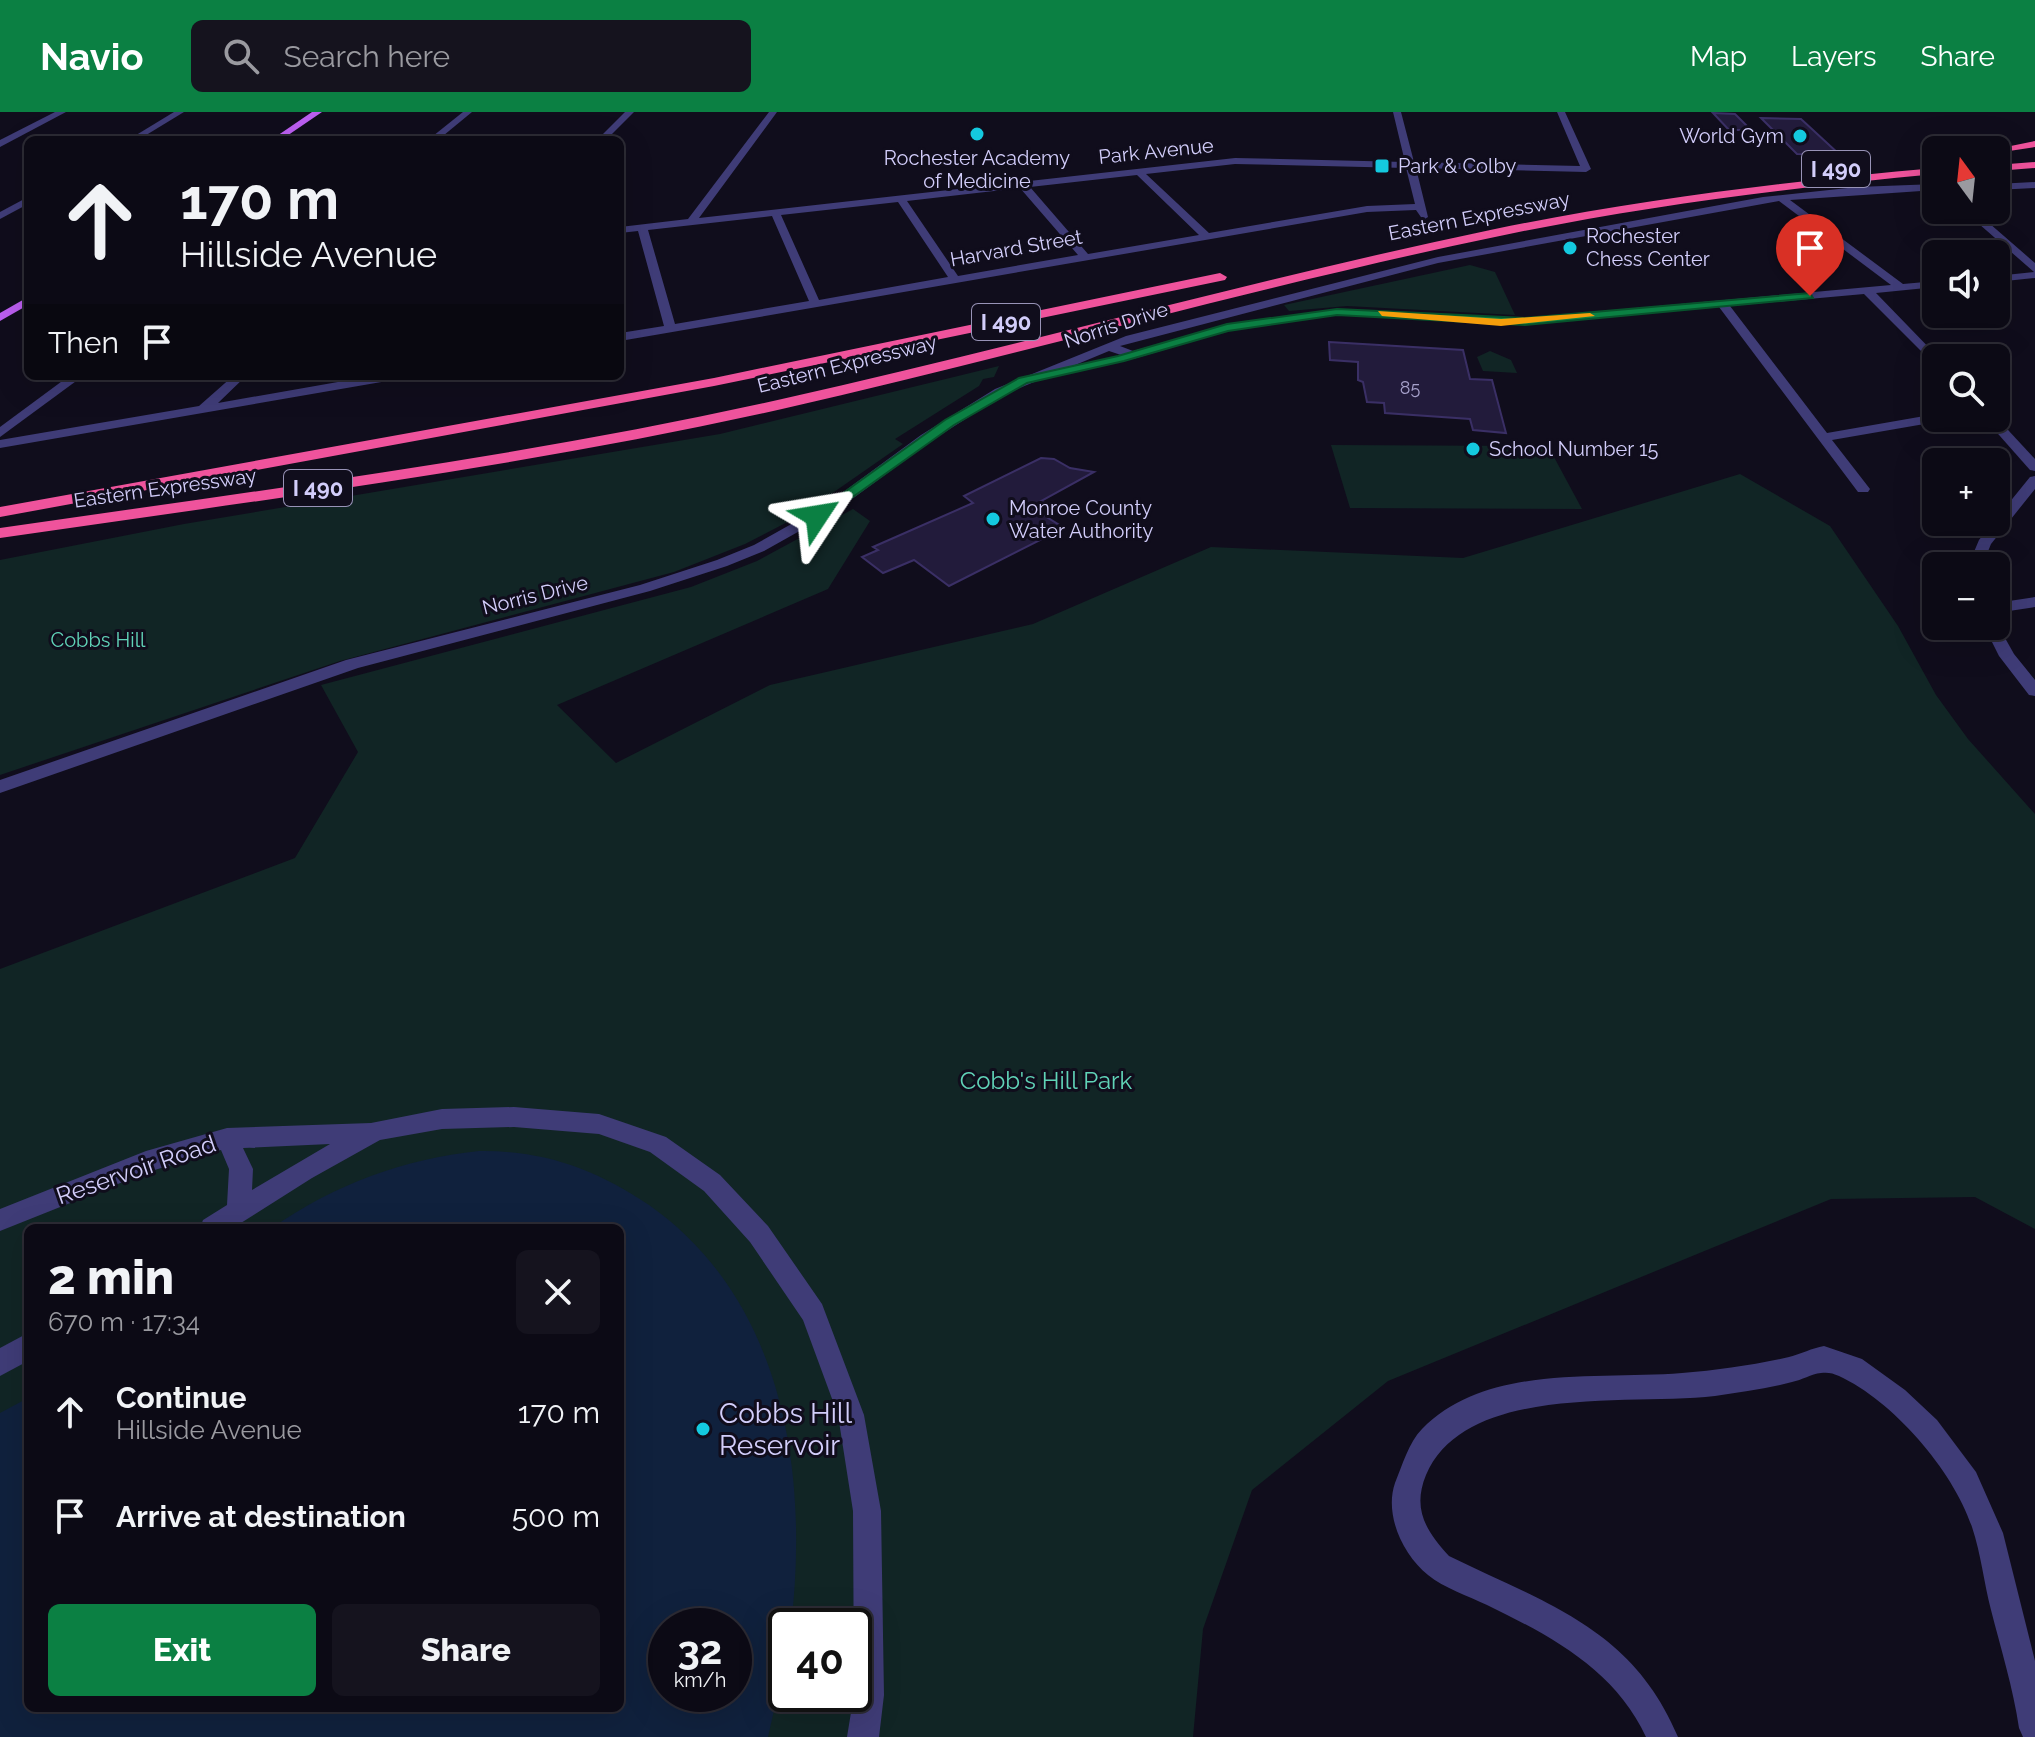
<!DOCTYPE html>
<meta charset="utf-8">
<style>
:root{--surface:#0c0a15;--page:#15131e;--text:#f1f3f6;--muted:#9a9aa0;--line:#2c2b34;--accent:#0b8043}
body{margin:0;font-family:Raleway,sans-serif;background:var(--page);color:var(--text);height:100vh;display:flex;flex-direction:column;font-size:30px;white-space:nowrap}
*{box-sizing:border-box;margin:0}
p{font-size:26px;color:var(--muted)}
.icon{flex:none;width:44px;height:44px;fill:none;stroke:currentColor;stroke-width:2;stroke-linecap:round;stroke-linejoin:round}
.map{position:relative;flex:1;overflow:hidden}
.panel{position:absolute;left:24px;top:1112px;width:600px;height:488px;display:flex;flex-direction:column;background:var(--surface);border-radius:12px;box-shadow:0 8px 32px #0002,0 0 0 2px var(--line)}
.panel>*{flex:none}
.guide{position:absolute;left:24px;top:24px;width:600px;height:244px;border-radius:12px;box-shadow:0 8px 32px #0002,0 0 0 2px var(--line);background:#0c0a15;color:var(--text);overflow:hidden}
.needle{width:52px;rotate:345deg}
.buttons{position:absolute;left:1922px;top:24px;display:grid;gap:16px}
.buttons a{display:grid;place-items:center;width:88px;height:88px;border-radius:12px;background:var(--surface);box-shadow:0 8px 32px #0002,0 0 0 2px var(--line);font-size:40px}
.speed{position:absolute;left:648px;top:1496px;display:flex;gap:16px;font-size:40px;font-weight:700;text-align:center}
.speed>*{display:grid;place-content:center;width:104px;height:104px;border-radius:50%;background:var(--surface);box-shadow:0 8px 32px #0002,0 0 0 2px var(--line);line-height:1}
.speed small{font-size:20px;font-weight:400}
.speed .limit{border:4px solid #111;border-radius:12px;background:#fff;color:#111}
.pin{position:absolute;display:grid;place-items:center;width:68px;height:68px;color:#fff;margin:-82px -34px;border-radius:50% 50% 50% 0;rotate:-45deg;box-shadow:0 0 8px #0007}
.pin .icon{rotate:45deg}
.me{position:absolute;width:88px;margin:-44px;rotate:57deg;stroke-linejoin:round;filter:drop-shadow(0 0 6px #0008)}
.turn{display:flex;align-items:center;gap:28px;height:168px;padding:0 24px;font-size:36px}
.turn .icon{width:104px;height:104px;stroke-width:2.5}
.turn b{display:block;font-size:56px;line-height:68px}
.then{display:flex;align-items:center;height:76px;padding:0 24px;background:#0003;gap:16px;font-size:30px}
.round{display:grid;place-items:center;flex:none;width:84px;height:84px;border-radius:12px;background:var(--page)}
.headline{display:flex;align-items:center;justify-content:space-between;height:136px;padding:0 24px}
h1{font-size:48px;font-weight:800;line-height:60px}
.cta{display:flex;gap:16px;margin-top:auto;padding:16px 24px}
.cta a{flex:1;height:92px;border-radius:12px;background:var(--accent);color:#fff;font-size:32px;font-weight:800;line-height:92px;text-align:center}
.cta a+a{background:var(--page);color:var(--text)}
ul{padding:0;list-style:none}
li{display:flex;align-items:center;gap:24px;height:104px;padding:0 24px}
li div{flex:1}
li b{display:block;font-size:30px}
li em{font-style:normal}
header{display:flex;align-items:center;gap:48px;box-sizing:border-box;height:112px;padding:0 40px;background:var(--accent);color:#fff}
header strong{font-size:38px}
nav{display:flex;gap:44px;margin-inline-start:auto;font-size:28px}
.search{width:560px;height:72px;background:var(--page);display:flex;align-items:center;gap:20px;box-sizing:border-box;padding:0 28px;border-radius:12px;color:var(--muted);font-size:30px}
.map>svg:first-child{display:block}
</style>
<header>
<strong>Navio</strong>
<div class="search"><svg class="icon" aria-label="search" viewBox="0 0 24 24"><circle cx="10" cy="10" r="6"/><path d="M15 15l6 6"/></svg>Search here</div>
<nav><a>Map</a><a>Layers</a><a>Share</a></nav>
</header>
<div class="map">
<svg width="2035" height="1625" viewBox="0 0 2035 1625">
<rect width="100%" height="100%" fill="#100d1c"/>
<g fill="#112525" fill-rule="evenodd">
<path d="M1470,153L1495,160L1515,203L1347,194L1289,199L1284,193Z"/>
<path d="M1490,239L1511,248L1517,261L1483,259L1477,245Z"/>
<path d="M999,254L994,265L983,267L979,274L895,327L903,332L801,403L745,432L674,460L340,549L0,663V448L184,412L720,322Z"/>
<path d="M1331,333L1548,334L1582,397L1350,396Z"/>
<path d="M1740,362L1830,414L1898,514L1936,583L1968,627L2035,702V1117L1975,1085L1831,1087L1388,1269L1252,1378L1203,1517L1193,1625H0V857L295,746L358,640L321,573L691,475L757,449L853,397L870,409L828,477L557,593L616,651L770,573L1033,512L1211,435L1463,446ZM28,1116H620V1596H28ZM666,1514H734V1582H666ZM786,1514H854V1582H786Z"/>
</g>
<path fill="#10213d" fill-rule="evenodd" d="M479,1039C543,1038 596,1057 649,1093C784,1188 809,1361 791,1514H786V1545L768,1625H0V1301L28,1286V1596H620V1116H272C335,1072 404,1047 479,1039ZM734,1514V1582H666V1514Z"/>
<g fill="#221b3b" stroke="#3a2f65" stroke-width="2">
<path d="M1713,1L1735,2L1751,18H1729Z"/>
<path d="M1761,6L1801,7L1840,43L1797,42Z"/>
<path d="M1329,230L1463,238L1470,267L1492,268L1506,321L1473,318L1470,307L1385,301L1384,291L1367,290L1363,270L1358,268V250L1330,248Z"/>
<path d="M1041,346L1054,347L1070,356L1094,360L1041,389L1046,391L1034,397L1064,416L949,474L914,448L883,461L862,445L878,438L873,435L973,391L964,384Z"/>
</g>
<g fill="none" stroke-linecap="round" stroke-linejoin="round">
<g fill="#3f3c77" fill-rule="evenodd">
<path d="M55,0H66L0,35V28Z"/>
<path d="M174,0H184L138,28H128Z"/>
<path d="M463,0H472L438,28H428Z"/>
<path d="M625,0H634L606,28H597Z"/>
<path d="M769,0H777L699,106L1235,46L1405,50L1393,0H1401L1414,50L1580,54L1557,0H1565L1591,57L1586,60L1416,56L1428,105L1423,108L1416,98L1367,100L620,229V221L664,214L638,119L620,121V115L688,107ZM1235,52L1406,56L1415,92L1367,94L1209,121L1146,62ZM1137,63L1199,123L1088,142L1030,75ZM1020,76L1078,143L958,164L907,89ZM898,90L948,165L819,188L781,103ZM772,104L809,189L675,212L648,118Z"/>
<path d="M2035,70V76L1996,78V72Z"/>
<path d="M1936,72V78L1790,88L1903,172L1936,169V175L1876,181L1939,246H1936V254L1864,182L1730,194L1827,321L1936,302V306H1942L1936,310L1832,328L1870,377L1868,380H1858L1719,195L1525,212L1337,203L1228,219L1133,247L1109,239L1003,283L931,329L837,398L764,439L727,454L650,479L358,556L0,681V668L346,548L640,473L717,448L754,433L827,392L921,323L995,277L1126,224L1438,145L1763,85L1857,75ZM1779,89L1891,173L1525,206L1337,197L1227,213L1133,239L1120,234L1438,151Z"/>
<path d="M28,85V92L0,107V100Z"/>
<path d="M1963,98H1974L2035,151V166L1996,170V164L2034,160Z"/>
<path d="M69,264H83L0,325V315Z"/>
<path d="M233,264H246L218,291L372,264H399L393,268L0,336V328L199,294Z"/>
<path d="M1996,305L2035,347V359L2030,358L1984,306Z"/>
<path d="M2035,364V377L1991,432L1982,454H1968L1979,428L2030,365Z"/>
<path d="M2035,485V495L1996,501V491Z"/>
<path d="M1996,510L2014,542L2035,568V584L2029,583L1999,544L1984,514H1996Z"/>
<path d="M514,995L599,1002L666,1025L720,1063L768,1114L822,1192L864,1303L881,1399L884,1583L879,1625H847L854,1582L853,1399L838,1303L803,1208L750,1130L704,1079L650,1040L599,1022L514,1015L442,1017L380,1028L312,1066L233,1116H200L203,1108L227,1093L229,1057L221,1038L148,1060L0,1119V1097L146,1039L227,1016L371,1011L442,997ZM330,1032L252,1078L253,1057L243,1036Z"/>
<path d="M28,1221V1249L0,1264V1236Z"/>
<path d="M1824,1234L1862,1247L1905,1278L1937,1308L1976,1360L2003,1421L2035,1549V1625H2023L2019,1616C2013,1576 2001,1537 1991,1498C1984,1471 1981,1442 1972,1415C1953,1358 1893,1289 1839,1264C1833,1261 1827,1260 1821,1261C1811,1262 1802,1268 1792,1270C1767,1277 1741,1280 1715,1284C1631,1294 1466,1270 1426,1363C1412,1397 1426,1419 1449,1444C1547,1492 1633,1517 1678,1625H1646C1615,1558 1551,1524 1487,1493C1468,1484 1444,1476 1428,1463C1403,1443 1384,1403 1395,1371C1402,1354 1409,1330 1422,1317C1487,1251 1598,1268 1682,1261C1718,1258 1754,1253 1789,1245C1801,1242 1812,1236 1824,1234Z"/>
</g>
<g fill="#bb5ef0" fill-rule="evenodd">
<path d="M312,0H322L281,28H271Z"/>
<path d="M28,185V193L0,209V201Z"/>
</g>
<g fill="#ef539c" fill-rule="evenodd">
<path d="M2035,29V35L1996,41V38H1991Z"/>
<path d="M2035,50V56L1996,59V53Z"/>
<path d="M1936,56V62C1788,76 1641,94 1495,125C1255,175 1020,243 782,297C524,355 261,388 0,426V416C261,378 524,345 782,287C1020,234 1255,167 1495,117C1641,87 1788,69 1936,56Z"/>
<path d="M1220,161L1227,165L1225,168L714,274L0,405V395L714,266Z"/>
</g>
</g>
<path fill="#0b8043" stroke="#07532c" stroke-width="2" d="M1810,181L1813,186L1525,213L1337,203L1228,219L1124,249L1027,271L954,313L822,407L811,404L945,308L1019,266L1118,244L1227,212L1337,197L1525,206Z"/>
<path fill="#f59e0b" d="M1378,199L1501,207L1590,201L1595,204L1501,214L1382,204Z"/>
<g fill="#14c9df" stroke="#100d1c" stroke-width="3">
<circle cx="977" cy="22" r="8"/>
<circle cx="1800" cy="24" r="8"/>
<rect x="1374" y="46" width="16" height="16" rx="4"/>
<circle cx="1570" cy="136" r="8"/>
<circle cx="1473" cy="337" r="8"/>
<circle cx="993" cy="407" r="8"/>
<circle cx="703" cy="1317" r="8"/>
</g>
<g text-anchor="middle" stroke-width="6" stroke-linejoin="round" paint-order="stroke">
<g font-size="18" fill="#a6a0ca">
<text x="1410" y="282">85</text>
</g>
<g font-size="20" fill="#d2cdfa" stroke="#100d1c" text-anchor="start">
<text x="1784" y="31" text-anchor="end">World Gym</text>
<text x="977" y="53" text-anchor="middle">Rochester Academy<tspan x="977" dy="23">of Medicine</tspan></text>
<text x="1398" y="61">Park &amp; Colby</text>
<text x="1586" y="131">Rochester<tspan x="1586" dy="23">Chess Center</tspan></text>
<text x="1489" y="344">School Number 15</text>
<text x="1009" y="403">Monroe County<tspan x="1009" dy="23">Water Authority</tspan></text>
</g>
<g font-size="20" fill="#d2cdfa" stroke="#100d1c">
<text transform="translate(1156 39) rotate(-6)" y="7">Park Avenue</text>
<text transform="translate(1479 104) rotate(-11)" y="7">Eastern Expressway</text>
<text transform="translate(1016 136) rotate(-10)" y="7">Harvard Street</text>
<text transform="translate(1116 213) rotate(-18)" y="7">Norris Drive</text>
<text transform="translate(847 252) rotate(-14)" y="7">Eastern Expressway</text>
<text transform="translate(165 376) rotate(-8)" y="7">Eastern Expressway</text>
<text transform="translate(535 483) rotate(-14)" y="7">Norris Drive</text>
</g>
<g font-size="20" fill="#60d3b7" stroke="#100d1c">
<text x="98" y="535">Cobbs Hill</text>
</g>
<g fill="#100d1c" stroke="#9893b7" stroke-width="2">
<rect x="1802" y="39" width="68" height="36" rx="6"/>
<rect x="972" y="192" width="68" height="36" rx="6"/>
<rect x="284" y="358" width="68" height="36" rx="6"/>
</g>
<g font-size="22" font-weight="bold" fill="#d2cdfa">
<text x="1836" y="65">I 490</text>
<text x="1006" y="218">I 490</text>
<text x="318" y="384">I 490</text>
</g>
<g font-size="24" fill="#60d3b7" stroke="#100d1c">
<text x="1046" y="977">Cobb's Hill Park</text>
</g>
<g font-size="24" fill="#d2cdfa" stroke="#100d1c">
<text transform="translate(136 1058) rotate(-19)" y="8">Reservoir Road</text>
</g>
<g font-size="28" fill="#d2cdfa" stroke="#100d1c" text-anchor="start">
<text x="719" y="1311">Cobbs Hill<tspan x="719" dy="32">Reservoir</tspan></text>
</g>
</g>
</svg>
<div class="buttons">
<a><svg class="needle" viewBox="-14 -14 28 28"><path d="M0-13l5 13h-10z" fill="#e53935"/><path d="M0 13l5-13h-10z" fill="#9a9aa0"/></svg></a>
<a><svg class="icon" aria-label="sound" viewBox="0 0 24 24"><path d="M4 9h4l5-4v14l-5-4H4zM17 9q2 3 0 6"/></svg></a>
<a><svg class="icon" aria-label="search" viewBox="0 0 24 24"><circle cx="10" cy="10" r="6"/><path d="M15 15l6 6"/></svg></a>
<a>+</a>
<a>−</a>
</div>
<div class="speed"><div>32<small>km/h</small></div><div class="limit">40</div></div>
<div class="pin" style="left:1810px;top:184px;background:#d93025"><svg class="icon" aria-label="arrive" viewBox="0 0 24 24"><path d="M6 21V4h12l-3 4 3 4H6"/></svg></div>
<svg class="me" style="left:817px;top:404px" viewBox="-20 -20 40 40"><path d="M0-17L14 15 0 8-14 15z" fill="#0b8043" stroke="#fff" stroke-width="4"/></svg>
<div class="guide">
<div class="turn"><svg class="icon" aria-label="ahead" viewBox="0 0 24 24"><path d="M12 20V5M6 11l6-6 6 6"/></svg><div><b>170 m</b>Hillside Avenue</div></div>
<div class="then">Then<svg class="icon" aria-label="arrive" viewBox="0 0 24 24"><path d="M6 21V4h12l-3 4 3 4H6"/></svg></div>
</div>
<section class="panel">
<div class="headline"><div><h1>2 min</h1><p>670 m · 17:34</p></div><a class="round"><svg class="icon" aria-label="close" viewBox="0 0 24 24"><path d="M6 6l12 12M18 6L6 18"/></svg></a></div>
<ul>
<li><svg class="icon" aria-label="ahead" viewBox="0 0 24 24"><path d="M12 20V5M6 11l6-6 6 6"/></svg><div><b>Continue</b><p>Hillside Avenue</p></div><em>170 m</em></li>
<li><svg class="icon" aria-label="arrive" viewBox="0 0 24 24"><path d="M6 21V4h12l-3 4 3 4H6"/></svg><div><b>Arrive at destination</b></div><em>500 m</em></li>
</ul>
<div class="cta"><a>Exit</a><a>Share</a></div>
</section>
</div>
